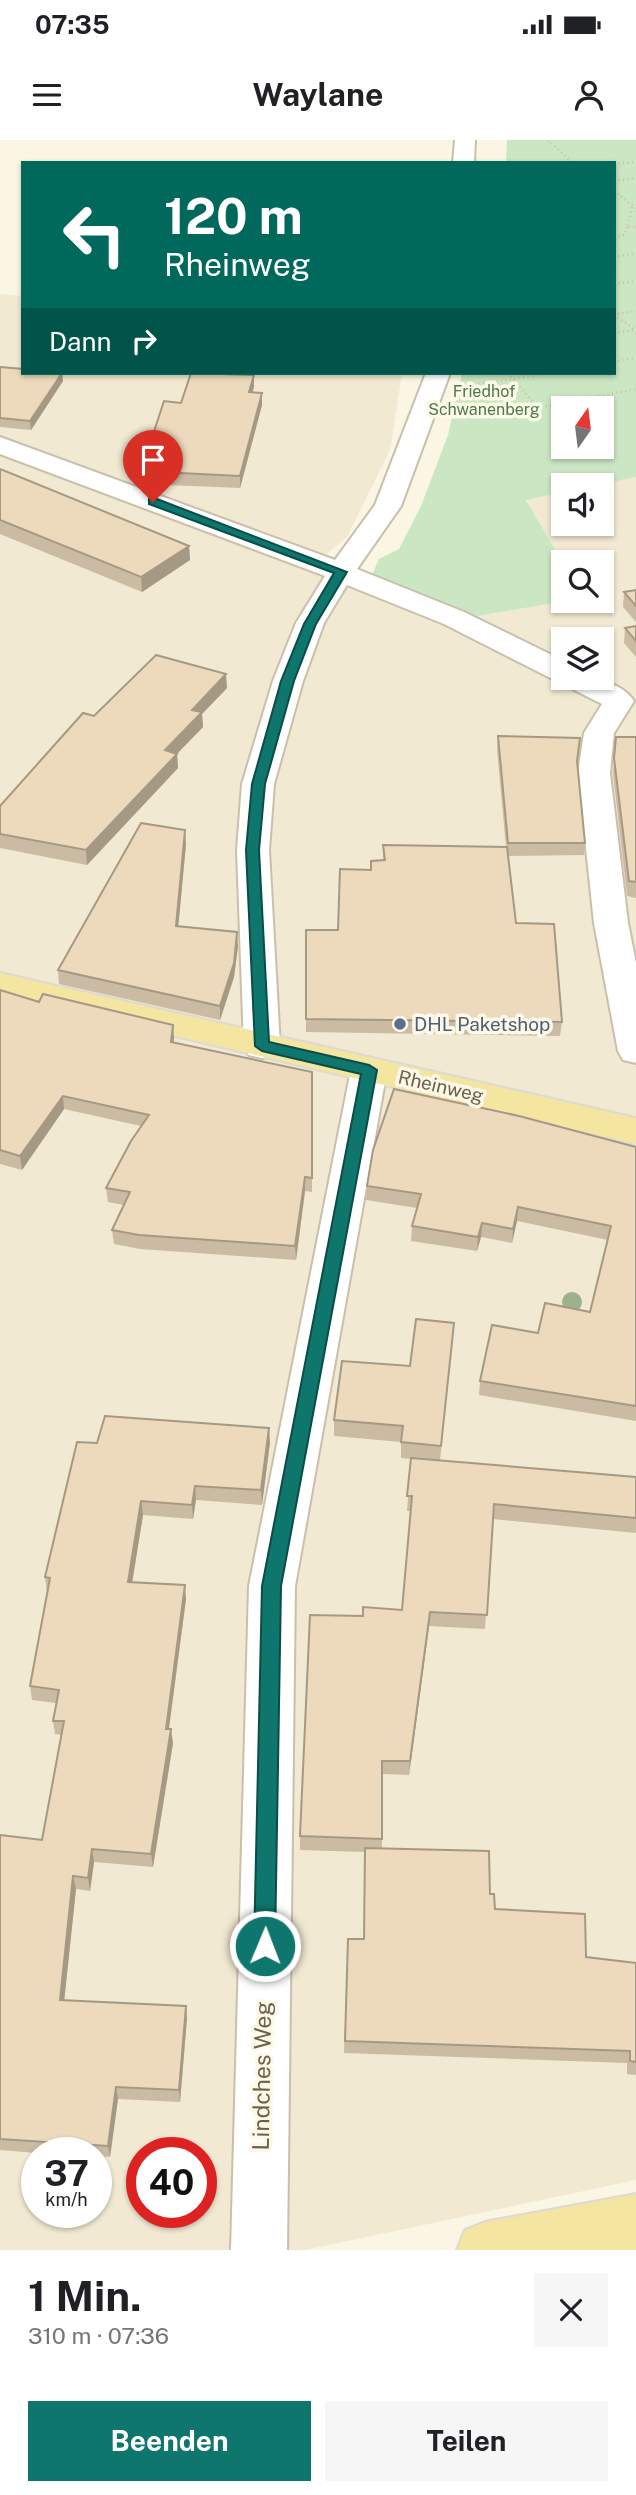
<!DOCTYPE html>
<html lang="de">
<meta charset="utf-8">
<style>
:root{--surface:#fff;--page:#f6f6f6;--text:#202124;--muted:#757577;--accent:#0f766e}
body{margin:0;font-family:"Public Sans",sans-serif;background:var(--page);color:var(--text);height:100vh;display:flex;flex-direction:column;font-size:26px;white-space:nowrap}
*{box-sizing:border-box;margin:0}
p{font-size:23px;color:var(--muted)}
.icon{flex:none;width:38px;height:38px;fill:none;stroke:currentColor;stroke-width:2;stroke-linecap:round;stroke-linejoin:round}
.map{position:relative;height:2110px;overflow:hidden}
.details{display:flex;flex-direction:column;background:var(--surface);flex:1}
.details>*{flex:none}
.top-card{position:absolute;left:21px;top:21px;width:595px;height:214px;border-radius:0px;box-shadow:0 2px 5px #0004;background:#00695c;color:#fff;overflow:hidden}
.needle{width:46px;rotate:14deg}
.controls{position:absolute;left:551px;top:256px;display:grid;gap:14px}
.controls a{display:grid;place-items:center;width:63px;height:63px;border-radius:0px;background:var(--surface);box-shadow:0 2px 5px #0004;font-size:35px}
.speed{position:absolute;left:21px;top:1997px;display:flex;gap:14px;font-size:35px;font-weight:700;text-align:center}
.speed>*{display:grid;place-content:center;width:91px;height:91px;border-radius:50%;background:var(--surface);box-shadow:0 2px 5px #0004;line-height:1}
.speed small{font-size:18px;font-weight:400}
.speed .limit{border:10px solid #d22;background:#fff;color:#111}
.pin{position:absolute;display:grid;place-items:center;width:60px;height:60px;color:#fff;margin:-72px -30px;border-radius:50% 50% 50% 0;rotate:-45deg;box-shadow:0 0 7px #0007}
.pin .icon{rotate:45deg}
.me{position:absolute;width:77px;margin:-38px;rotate:1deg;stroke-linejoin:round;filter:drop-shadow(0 0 5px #0008)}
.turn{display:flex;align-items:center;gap:24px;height:147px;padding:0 28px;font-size:32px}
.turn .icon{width:91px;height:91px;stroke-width:2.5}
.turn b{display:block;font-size:49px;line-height:60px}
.then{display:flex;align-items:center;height:66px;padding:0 28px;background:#0003;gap:14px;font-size:26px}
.round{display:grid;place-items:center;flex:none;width:74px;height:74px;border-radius:0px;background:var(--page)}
.overview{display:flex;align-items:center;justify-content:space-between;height:119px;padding:0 28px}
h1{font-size:42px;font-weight:700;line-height:52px}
.primary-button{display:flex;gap:14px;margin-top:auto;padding:14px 28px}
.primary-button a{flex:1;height:80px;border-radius:0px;background:var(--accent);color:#fff;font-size:28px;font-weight:700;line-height:80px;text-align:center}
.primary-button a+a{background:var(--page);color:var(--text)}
.status{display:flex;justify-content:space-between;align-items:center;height:49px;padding:0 35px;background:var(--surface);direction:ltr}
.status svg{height:19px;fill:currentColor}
header{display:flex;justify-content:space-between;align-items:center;height:91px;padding:0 28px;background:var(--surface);font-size:32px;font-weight:700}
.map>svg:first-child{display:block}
</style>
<div class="status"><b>07:35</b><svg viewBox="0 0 49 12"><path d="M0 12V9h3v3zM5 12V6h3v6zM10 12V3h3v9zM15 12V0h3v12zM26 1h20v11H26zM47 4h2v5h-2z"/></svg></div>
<header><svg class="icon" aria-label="menu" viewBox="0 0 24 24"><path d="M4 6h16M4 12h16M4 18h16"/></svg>Waylane<svg class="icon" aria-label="person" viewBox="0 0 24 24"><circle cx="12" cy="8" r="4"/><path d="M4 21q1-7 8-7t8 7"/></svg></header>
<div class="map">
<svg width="636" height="2110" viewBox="0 0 636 2110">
<rect width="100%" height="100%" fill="#faf6e3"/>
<path fill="#f1e9d2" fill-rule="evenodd" d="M0,154L23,156V233H402L390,310L347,397L314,425L447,481L573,460H602V422L563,423L526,359L563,352L564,383H602V345H597L636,337V2040L305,2110H0ZM564,499H602V537H564ZM37,2012H96V2072H37ZM142,2012H201V2072H142Z"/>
<path fill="#cbe6c3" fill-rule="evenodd" d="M507,0H636V337L597,345H564L563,352L526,360L563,423L564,460H573L447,481L367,446L379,419L399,409L421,366L448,295L462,233H614V23H506ZM564,268H602V306H564Z"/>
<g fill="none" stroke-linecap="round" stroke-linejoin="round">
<defs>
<g id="minor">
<path d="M455,0H475L474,23H453Z"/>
<path d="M426,233H450L401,366L357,429L464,472L564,521V537C587,537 619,539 634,561L614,593L610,633L628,783L636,823V923L623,920L618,911L594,783L578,633L584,593L602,564L444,484L347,445L324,483L303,541L274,644L269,710L280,906L275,915L262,918L249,915L244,906L237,710L242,644L273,541L296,483L325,436L0,314V297L335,420L375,365Z"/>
<path d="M369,918L382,921L387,930L295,1446L287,2110H231L249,1446L351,930L356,921Z"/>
</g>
<g id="major">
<path d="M0,833L636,978V1004L0,855Z"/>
<path d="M636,2054V2110H457L465,2090L485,2082Z"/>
</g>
</defs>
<use href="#minor" stroke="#cabfab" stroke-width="4"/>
<use href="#major" stroke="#ddd9d4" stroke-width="4"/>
<g stroke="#d2bda1" stroke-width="2.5" stroke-dasharray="1 3.5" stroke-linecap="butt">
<path d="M548,0L573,23"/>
<path d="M614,24L636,22"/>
<path d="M614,41L636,38"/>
<path d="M614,51L636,68"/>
<path d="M632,67L627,87H636"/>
<path d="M614,97L624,95L627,87"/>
<path d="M614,117L636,113"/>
<path d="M614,144L636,141"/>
<path d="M618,174L636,171"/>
<path d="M614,175L636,190"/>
<path d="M614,193L633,190L636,193"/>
<path d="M614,222L636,218"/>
<path d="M508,233L513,239L550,233"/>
<path d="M474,244L513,239L538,268L636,249"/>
</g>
<use href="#minor" fill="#fff" fill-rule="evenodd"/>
<use href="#major" fill="#f4e5a1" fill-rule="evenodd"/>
</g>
<circle fill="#9bb28d" cx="572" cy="1162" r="10"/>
<g fill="#ccbba3">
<path d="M0,227L62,233L63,241L31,290L0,287Z"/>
<path d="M254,235V247L252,252L262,253V265L240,348L141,344V331L181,263Z"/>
<path d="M0,329L189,406L190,420L142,452L0,394Z"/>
<path d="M636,450V482L623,467L624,452Z"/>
<path d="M636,486V517L624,503L625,488Z"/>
<path d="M227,548L202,574L203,587L177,614L178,628L87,725L0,708V666Z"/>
<path d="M498,596L577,623L585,703L584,715L508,716L516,783L562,882L560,896L306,892V790H338L371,730L383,720V705L506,707L497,609Z"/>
<path d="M616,597H636V758L627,756L613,633Z"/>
<path d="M186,704L178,786L238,806L234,837L220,880L59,844L58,830Z"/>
<path d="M0,850L174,898L173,902L312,932V1052L305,1051L296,1120L140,1109L114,1104L112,1090L124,1065L108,1062L106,1048L141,986L64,969L22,1030L0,1024Z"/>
<path d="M636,1007V1281L479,1255L480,1241L538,1193L590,1172L608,1100L517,1081L512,1103L481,1097L477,1111L411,1101L412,1086L417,1068L366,1060L367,1046Z"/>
<path d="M454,1183L440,1321L636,1337V1393L493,1379L485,1489L429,1486L409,1635L382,1634V1709L490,1754L495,1769L586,1817L636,1823V1935L627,1934V1923L344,1913L348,1799H364L365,1712L300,1710V1696L363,1476L402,1470L411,1371H407L411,1319L401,1318V1302L334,1296V1280L410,1226Z"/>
<path d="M270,1302L262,1365L196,1360L193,1379L143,1375L132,1442L186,1459L169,1589L173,1603L153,1727L94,1722L90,1751L76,1749L64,1860L187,1878L180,1962L118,1959L110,2017L96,2016V2012L37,2013L0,2010V1695L42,1700L62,1595L55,1594L53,1581L56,1563L32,1560L30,1546L47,1452L45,1437L97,1303Z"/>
</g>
<g fill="#a69984">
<path d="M62,233L63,241L31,290L30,281Z"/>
<path d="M254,235V247L249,264V252Z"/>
<path d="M262,253V265L240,348V336Z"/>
<path d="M189,406L190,420L142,452L141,437Z"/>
<path d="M226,534L227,548L202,574L203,587L166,625L165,610L192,570Z"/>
<path d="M177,614L178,628L87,725L86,710Z"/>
<path d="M185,690L186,704L177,800L176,786Z"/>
<path d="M237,792L238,806L234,837L220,880V866Z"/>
<path d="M173,885L174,898L172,915L171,902Z"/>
<path d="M63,956L64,969L22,1030L20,1016Z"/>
<path d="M305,1037V1051L296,1120L295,1106Z"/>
<path d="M518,1067L517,1081L512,1103L513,1089Z"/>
<path d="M482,1083L481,1097L477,1111L478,1097Z"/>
<path d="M269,1288L270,1302L262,1365L261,1350Z"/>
<path d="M195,1346L196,1360L193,1379L192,1365Z"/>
<path d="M141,1361L143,1375L130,1456L128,1442Z"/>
<path d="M185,1445L186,1459L167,1602L166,1589Z"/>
<path d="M430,1472L429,1486L409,1635L410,1621Z"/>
<path d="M171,1589L173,1603L153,1727L151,1714Z"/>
<path d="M92,1709L94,1722L90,1751L88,1738Z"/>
<path d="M73,1736L76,1749L63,1872L60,1860Z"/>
<path d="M186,1866L187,1878L180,1962L179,1950Z"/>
<path d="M116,1947L118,1959L110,2017L108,2006Z"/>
</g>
<g fill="#eddabd" stroke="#a69984" stroke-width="2">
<path d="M0,227L23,229V233H62L30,281L0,278Z"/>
<path d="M191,233L254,235L249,252L262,253L240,336L141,331L164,261L181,263Z"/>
<path d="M0,329L189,406L141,437L0,380Z"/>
<path d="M636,450V466L624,452Z"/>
<path d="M636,486V501L625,488Z"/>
<path d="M156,515L226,534L192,570L202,572L165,610L177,614L86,710L0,694V666L83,573L94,576Z"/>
<path d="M498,596L580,598L577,621L585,703H508Z"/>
<path d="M616,597H636V742L629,741L614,618Z"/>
<path d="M141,683L185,690L176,786L237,792L234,823L220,866L58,830Z"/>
<path d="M383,705L507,707L516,783L554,784L562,882L306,879V790H338L340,729L371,730V721L385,720Z"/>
<path d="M0,850L39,862L43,854L173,885L171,902L312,932V1038L305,1037L295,1106L139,1095L112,1090L130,1052L106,1048L131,1001L149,975L63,956L20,1016L0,1010Z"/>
<path d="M394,949L519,976L636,1007V1266L480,1241L492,1185L538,1193L545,1163L590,1172L611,1086L518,1067L513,1089L482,1083L478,1097L412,1086L421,1054L367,1046L373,1010Z"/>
<path d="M416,1179L454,1183L441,1306L401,1302L403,1286L334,1280L342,1221L410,1226Z"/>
<path d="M105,1276L269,1288L261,1350L195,1346L192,1365L141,1361L128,1442L185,1445L166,1589H171L151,1714L92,1709L88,1738L73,1736L60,1860L186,1866L179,1950L116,1947L108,2006L0,1999V1695L42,1700L64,1581H53L59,1550L30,1546L50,1438L45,1437L77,1302L97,1303Z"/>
<path d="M411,1318L636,1337V1378L494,1364L487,1475L430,1472L410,1621H382V1699L300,1696L310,1475L363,1476V1467L402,1470L412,1356H407Z"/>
<path d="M365,1708L489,1711L490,1754H494L495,1769L585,1774L586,1817L636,1823V1922L630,1921V1911L345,1901L348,1799H364Z"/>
</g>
<path fill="#0f766e" stroke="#0a4d48" stroke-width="2" d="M149,359H157L347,432L316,484L294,541L265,644L259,710L269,902L369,925L377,930L281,1446L275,1806L272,1813L265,1816L257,1813L254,1806L262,1446L361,934L262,911L255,906L246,710L252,644L281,541L304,484L334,433L149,364Z"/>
<circle fill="#5c6f8a" stroke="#fdf9e9" stroke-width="2.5" cx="400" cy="884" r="7"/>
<g text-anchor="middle" stroke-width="7" stroke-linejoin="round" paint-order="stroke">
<g font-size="16" fill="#4d7a47" stroke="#fdf9e9">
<text x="484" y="257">Friedhof<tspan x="484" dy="18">Schwanenberg</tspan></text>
</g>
<g font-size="19" fill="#4e5e75" stroke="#fdf9e9" text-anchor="start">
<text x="414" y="891">DHL Paketshop</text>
</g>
<g font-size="19" fill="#70604b" stroke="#fdf9e9">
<text transform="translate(441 946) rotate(13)" y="7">Rheinweg</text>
</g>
<g font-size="23" fill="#70604b" stroke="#fdf9e9">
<text transform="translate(262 1936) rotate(-89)" y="8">Lindches Weg</text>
</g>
</g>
</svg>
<div class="controls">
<a><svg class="needle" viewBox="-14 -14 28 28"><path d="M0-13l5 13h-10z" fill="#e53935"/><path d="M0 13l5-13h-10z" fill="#757577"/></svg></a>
<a><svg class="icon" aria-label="sound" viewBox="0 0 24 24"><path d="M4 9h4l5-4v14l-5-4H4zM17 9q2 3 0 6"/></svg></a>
<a><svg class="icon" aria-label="search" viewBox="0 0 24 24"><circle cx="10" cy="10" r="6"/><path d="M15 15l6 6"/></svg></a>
<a><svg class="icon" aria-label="layers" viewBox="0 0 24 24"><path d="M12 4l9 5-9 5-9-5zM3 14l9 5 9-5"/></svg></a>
</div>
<div class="speed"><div>37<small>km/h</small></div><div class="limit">40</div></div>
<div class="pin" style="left:153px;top:362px;background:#d93025"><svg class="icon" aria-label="arrive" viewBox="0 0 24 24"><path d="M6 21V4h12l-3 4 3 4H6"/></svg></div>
<svg class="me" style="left:265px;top:1806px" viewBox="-20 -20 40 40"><circle r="17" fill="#0f766e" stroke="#fff" stroke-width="3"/><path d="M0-11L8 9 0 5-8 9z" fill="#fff"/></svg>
<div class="top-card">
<div class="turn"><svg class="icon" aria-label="left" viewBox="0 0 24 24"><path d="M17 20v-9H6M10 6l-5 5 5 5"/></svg><div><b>120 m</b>Rheinweg</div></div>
<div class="then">Dann<svg class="icon" aria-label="right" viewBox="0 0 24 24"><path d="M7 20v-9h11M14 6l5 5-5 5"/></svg></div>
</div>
</div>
<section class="details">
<div class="overview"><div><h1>1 Min.</h1><p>310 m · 07:36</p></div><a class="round"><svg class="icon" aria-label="close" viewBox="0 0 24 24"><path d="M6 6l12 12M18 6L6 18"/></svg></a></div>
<div class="primary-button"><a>Beenden</a><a>Teilen</a></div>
</section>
